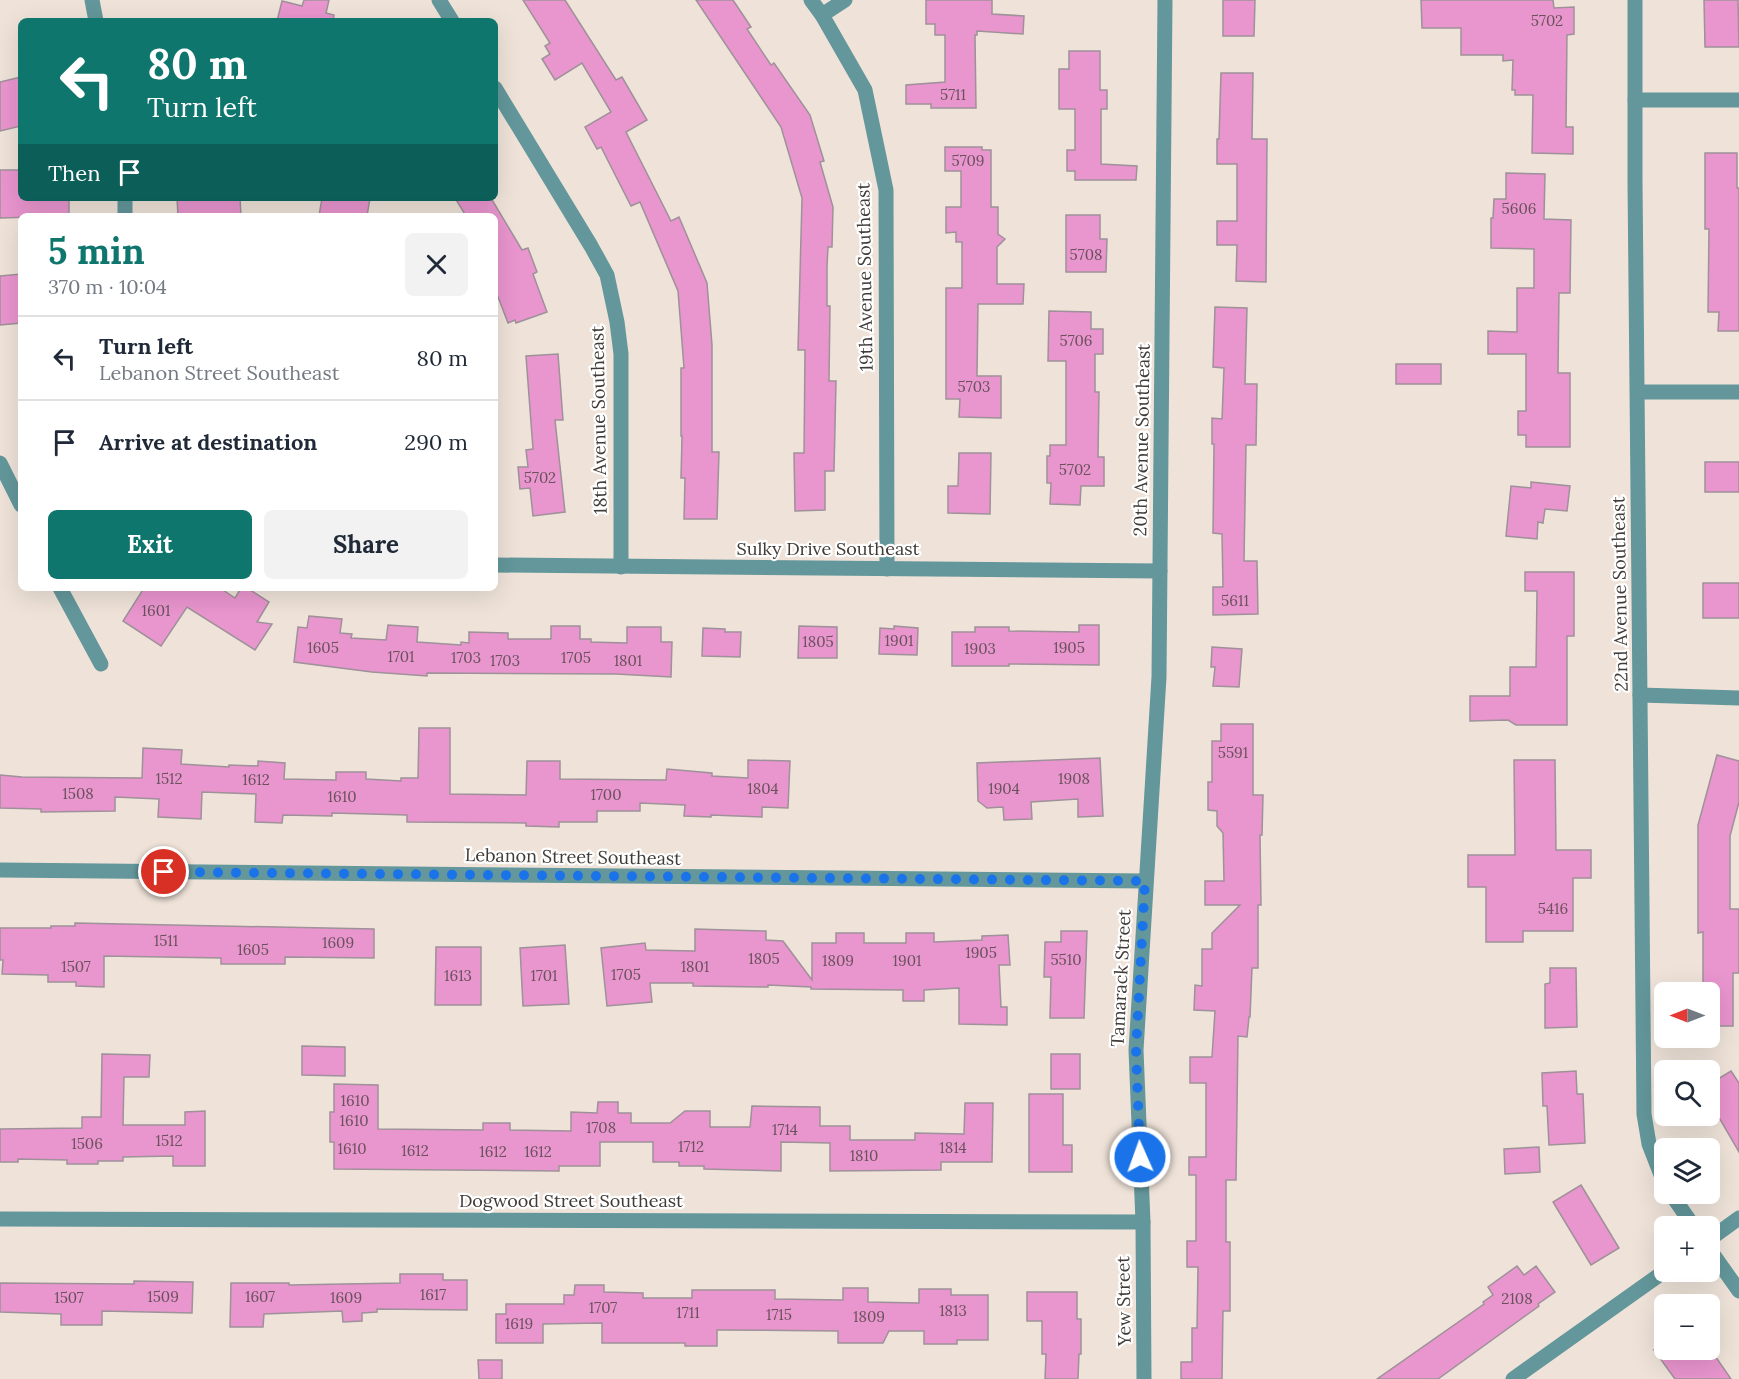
<!DOCTYPE html>
<meta charset="utf-8">
<style>
:root{--surface:#fff;--page:#f2f2f3;--text:#1f2937;--muted:#747a83;--line:#e0e1e3;--accent:#0f766e}
body{margin:0;font-family:Lora,serif;background:var(--page);color:var(--text);height:100vh;display:flex;flex-direction:column;font-size:22px;white-space:nowrap}
*{box-sizing:border-box;margin:0}
p{font-size:20px;color:var(--muted)}
.icon{flex:none;width:33px;height:33px;fill:none;stroke:currentColor;stroke-width:2;stroke-linecap:round;stroke-linejoin:round}
.map{position:relative;flex:1;overflow:hidden}
.details{position:absolute;left:18px;top:213px;width:480px;height:378px;display:flex;flex-direction:column;background:var(--surface);border-radius:9px;box-shadow:0 6px 24px #0002}
.details>*{flex:none}
.hud{position:absolute;left:18px;top:18px;width:480px;height:183px;border-radius:9px;box-shadow:0 6px 24px #0002;background:#0f766e;color:#fff;overflow:hidden}
.needle{width:39px;rotate:270deg}
.fabs{position:absolute;left:1654px;top:982px;display:grid;gap:12px}
.fabs a{display:grid;place-items:center;width:66px;height:66px;border-radius:9px;background:var(--surface);box-shadow:0 6px 24px #0002;font-size:30px}
.pin{position:absolute;display:grid;place-items:center;width:51px;height:51px;color:#fff;margin:-26px;border:3px solid #fff;border-radius:50%;box-shadow:0 2px 6px #0007}
.me{position:absolute;width:66px;margin:-33px;rotate:358deg;stroke-linejoin:round;filter:drop-shadow(0 0 4px #0008)}
.turn{display:flex;align-items:center;gap:21px;height:126px;padding:0 30px;font-size:27px}
.turn .icon{width:78px;height:78px;stroke-width:2.5}
.turn b{display:block;font-size:42px;line-height:51px}
.then{display:flex;align-items:center;height:57px;padding:0 30px;background:#0003;gap:12px;font-size:22px}
.round{display:grid;place-items:center;flex:none;width:63px;height:63px;border-radius:9px;background:var(--page)}
.head{display:flex;align-items:center;justify-content:space-between;height:102px;padding:0 30px}
h1{font-size:36px;font-weight:800;line-height:45px;color:var(--accent)}
.primary-button{display:flex;gap:12px;margin-top:auto;padding:12px 30px}
.primary-button a{flex:1;height:69px;border-radius:9px;background:var(--accent);color:#fff;font-size:24px;font-weight:800;line-height:69px;text-align:center}
.primary-button a+a{background:var(--page);color:var(--text)}
ul{padding:0;list-style:none}
li{display:flex;align-items:center;gap:18px;height:84px;padding:0 30px;border-top:2px solid var(--line)}
li div{flex:1}
li b{display:block;font-size:22px}
li em{font-style:normal}
.map>svg:first-child{display:block}
</style>
<div class="map">
<svg width="1739" height="1379" viewBox="0 0 1739 1379">
<rect width="100%" height="100%" fill="#efe3d9"/>
<g fill="#e995ce" stroke="#9e9199" stroke-width="1.5">
<path d="M304,0H329L326,13L334,15L333,21H277L282,1L302,6Z"/>
<path d="M523,0H565L616,80L622,77L647,120L626,132L671,221L679,217L707,283L712,345V452H719L717,519H684L685,478H681L682,436H681V368H684L678,291L640,202L631,206L601,147L597,149L585,127L611,112L582,63L555,80L542,59L550,54L545,46L550,43Z"/>
<path d="M696,0H733L751,27L747,29L771,65L774,63L810,115L824,161L820,162L833,207L832,247H828L827,267V306H830L829,381H836L834,471H825V510L795,511L794,453H804L805,350H798L802,198L781,127Z"/>
<path d="M926,0H992V14L1024,16L1023,34L977,31V35H975L976,108H931V104H906V85L945,82V35H935V24H926Z"/>
<path d="M1223,0H1255L1254,36H1223Z"/>
<path d="M1421,0H1553L1554,8L1574,7V34L1567,35L1566,127H1573V154L1532,153L1533,95H1515V90H1512L1513,60L1503,61V55H1461V28H1422Z"/>
<path d="M1704,0H1738L1739,47H1705Z"/>
<path d="M1069,51H1100V90H1107V109H1101V164L1137,166L1136,180H1075V171H1067V150H1075V109H1059V69H1069Z"/>
<path d="M1221,73H1253L1252,139H1267L1266,282L1236,281L1237,245H1217V221H1237V164H1217V139H1219Z"/>
<path d="M21,77V126L0,131V82Z"/>
<path d="M945,147H982V150H991V207H998V234L1005,239L997,247V284H1024L1023,304H978L977,376H1001V418L959,417L960,399H946V288H962V242H956V232L946,233V207H961V171H945Z"/>
<path d="M1705,153H1737V188H1739V331H1718L1719,312H1708L1709,229H1705Z"/>
<path d="M0,170H21V198H69V216L0,218Z"/>
<path d="M1506,173L1545,174L1544,219L1571,220L1570,293H1559L1558,373H1570V447H1526V435H1518V411H1526V354H1488V331L1517,332V288H1534V249L1491,248V218H1493L1494,199H1506Z"/>
<path d="M177,198H240L241,216H178Z"/>
<path d="M322,198H370L367,216H319Z"/>
<path d="M455,198H491L522,250L528,248L537,272L533,274L547,312L516,323L515,320L508,323L495,289V216H466Z"/>
<path d="M1066,215H1100V239H1107L1106,272H1066Z"/>
<path d="M21,274V323L0,325V276Z"/>
<path d="M1215,307L1247,308L1245,384H1257L1256,445H1246L1244,561H1257L1258,614L1213,615V587H1223L1222,534L1213,533L1214,444H1212V418L1222,419L1224,368L1213,367Z"/>
<path d="M1049,311L1091,312V329H1103V354H1095V392H1099L1098,457H1104V486H1081L1080,505L1050,504L1051,483H1047V456H1050V445H1066V361H1048Z"/>
<path d="M558,354L563,420H555L565,512L533,516L530,488L520,489L518,467H528L526,450L533,449L526,356Z"/>
<rect x="1396" y="364" width="45" height="20"/>
<path d="M959,453H991L990,514L948,513V486H958Z"/>
<rect x="1705" y="462" width="34" height="30"/>
<path d="M1531,482L1570,486L1567,511L1545,509L1543,523L1538,522L1537,539L1506,536L1511,486L1531,488Z"/>
<path d="M1525,572H1574V636H1567V725H1516L1508,720L1470,721V696H1510V667H1536L1537,591H1525Z"/>
<rect x="1703" y="583" width="36" height="35"/>
<path d="M144,588H220L235,598L241,588H247L269,602L257,622L272,624L255,650L187,607L161,646L123,621Z"/>
<path d="M309,616L342,619L340,633L352,634L351,638L386,640L388,625L418,627L417,642L461,645V642L469,643V632L508,633V639H551V626H580V639H591V642L627,643V627H661V642H672L671,677L616,674L427,673V676L372,672L294,662L298,627L307,628Z"/>
<path d="M1079,625H1099V665L1009,664V666H952V632H975V627H1009V631L1079,632Z"/>
<path d="M799,626L837,627V658H798Z"/>
<path d="M894,626L918,628L917,655L879,654L880,628L894,629Z"/>
<path d="M703,628L725,629V632H741L740,657L702,656Z"/>
<path d="M1212,647L1242,649L1239,687L1213,686L1215,667H1211Z"/>
<path d="M1221,724H1253V795H1263L1262,835H1260L1261,905H1258V968H1252L1250,1017H1249L1247,1037L1238,1036L1236,1180H1226V1242H1230V1311H1223L1222,1379H1181V1362H1192V1328H1197L1198,1267H1187V1241H1196V1175H1189V1157H1206V1083H1190V1057H1212L1215,1011L1194,1010L1195,985L1202,986V949H1212V933L1240,905H1205V881H1224L1223,833L1217,826V811L1208,810V782H1212V741H1221Z"/>
<path d="M419,728H450V794L526,795L527,761H560V779L666,780L667,769L712,773V776L748,778V760L790,761L788,808L762,807V817L711,815V817L684,816L685,805L640,803V811H597V822H559V827L526,826V823L407,822V815L332,813V816L283,815L282,823L255,822L256,794L202,792L201,819L158,817L159,799L115,797V811L41,812V809L0,808V775L22,777L142,778L143,748L182,750L181,764L229,767V765L258,766V761L285,763L284,779L336,780V772H366V779L401,781V778H418Z"/>
<path d="M1717,755L1739,761V802L1730,836V909H1739V973H1733V1026H1710V993H1703V932L1698,933V825Z"/>
<path d="M1100,758L1103,816L1078,817V799L1031,802L1032,819L1004,820L1003,807L987,808L978,801L977,763Z"/>
<path d="M1514,760H1555L1556,850H1591V878H1573V931H1523V942H1486V887H1468V855H1515Z"/>
<path d="M75,923L374,929V958L285,957V964H221V958L104,956V987L76,986V982H48V975L2,974L3,960H0V928H51V926H75Z"/>
<path d="M695,929L766,931V940L783,941L812,980V943H836V933H864V943H906V933H934V942L982,940V936L1008,935L1010,965H999L1001,1007H1007V1025L959,1024V988L924,990V1001H903V990L811,989V987L768,985V987L693,986V983H650L652,1002L607,1006L601,948L645,943L646,950L695,951Z"/>
<path d="M1061,931H1087L1084,1018H1050L1051,977H1044L1045,942H1061Z"/>
<path d="M565,945L569,1004L523,1006L520,948Z"/>
<path d="M436,947H481V1005H435Z"/>
<path d="M1550,968H1576L1577,1027L1545,1028V984L1550,983Z"/>
<path d="M302,1046L345,1047V1076L302,1075Z"/>
<path d="M102,1054L150,1055L149,1077H124L123,1125H185V1112L205,1111V1166H173V1156L123,1157V1161H98V1164H67V1160L18,1159V1162H0V1129L82,1128V1117H101Z"/>
<rect x="1051" y="1054" width="29" height="35"/>
<path d="M1576,1071L1577,1094H1583L1585,1143L1549,1145L1547,1106H1543L1542,1073Z"/>
<path d="M1731,1071L1739,1083V1152L1710,1102V1084Z"/>
<path d="M334,1084L378,1085V1129L483,1130V1123H510V1130L571,1131V1112L597,1113L598,1102H618V1113H631V1123H670L685,1111H710V1127H750L752,1106L820,1107V1126H850V1140H915V1133L964,1134L965,1103H993L992,1162H941V1170L830,1171V1143L781,1142V1171L704,1169V1166H679V1162H653V1142H600V1166H559V1171L334,1169V1142H330V1112H334Z"/>
<path d="M1029,1094H1063V1145H1072V1172H1029Z"/>
<path d="M1539,1147L1540,1172L1505,1174L1504,1149Z"/>
<path d="M1581,1185L1619,1248L1591,1265L1553,1202Z"/>
<path d="M1517,1266L1524,1275L1536,1266L1555,1292L1538,1304L1539,1306L1438,1379H1377L1484,1304L1483,1302L1493,1295L1488,1287Z"/>
<path d="M400,1274H443V1280H467V1310L377,1309V1312L362,1313V1321L343,1322L342,1311L264,1314L263,1327H230L231,1283H289V1285L400,1283Z"/>
<path d="M134,1281L193,1282L192,1313L102,1311V1325H61V1314L0,1312V1283L134,1284Z"/>
<path d="M575,1285H604V1292L643,1293V1298H692V1290H775V1299L843,1300V1288H868V1302L919,1303V1289H951V1295H988V1340H957V1344H924V1331H889L883,1343H838V1331L722,1330H717V1346H685V1343H602V1323L543,1324V1343H496V1314H506V1304H564V1295H574Z"/>
<path d="M1027,1292H1077V1319H1081V1354H1079L1078,1379H1045L1046,1354H1042V1321H1027Z"/>
<path d="M1654,1350H1711L1731,1379H1675Z"/>
<path d="M478,1360H502V1379H479Z"/>
</g>
<g fill="none" stroke-linecap="round" stroke-linejoin="round">
<g stroke="#63979b" stroke-width="15">
<path d="M92,0L96,21"/>
<path d="M439,0L452,21"/>
<path d="M811,0L822,15L865,90L886,190L887,569"/>
<path d="M1635,0V181L1644,1114L1649,1144L1665,1185"/>
<path d="M822,15L845,0"/>
<path d="M495,88L591,246L607,275L617,322L621,354V567"/>
<path d="M1635,100H1739"/>
<path d="M125,198V216"/>
<path d="M1638,392H1739"/>
<path d="M0,463L21,505"/>
<path d="M495,565L1160,571"/>
<path d="M60,588L101,664"/>
<path d="M1640,695L1739,698"/>
<path d="M0,870L1145,881"/>
<path d="M1671,1194L1694,1227"/>
<path d="M0,1219L1143,1222"/>
<path d="M1710,1239L1739,1218"/>
<path d="M1710,1250L1739,1291"/>
<path d="M1144,1379L1143,1222L1136,1050L1159,677L1165,0"/>
<path d="M1513,1379L1665,1271"/>
</g>
</g>
<g fill="none" stroke-linecap="round" stroke-linejoin="round">
<path stroke="#1a73e8" stroke-width="10" stroke-dasharray="0 18" d="M164,872L1145,881L1136,1050L1140,1157"/>
</g>
<g text-anchor="middle" stroke-width="4.5" stroke-linejoin="round" paint-order="stroke">
<g font-size="15" fill="#6a525d">
<text x="1547" y="26">5702</text>
<text x="953" y="100">5711</text>
<text x="968" y="166">5709</text>
<text x="1519" y="214">5606</text>
<text x="1086" y="260">5708</text>
<text x="1076" y="346">5706</text>
<text x="974" y="392">5703</text>
<text x="1075" y="475">5702</text>
<text x="540" y="483">5702</text>
<text x="1235" y="606">5611</text>
<text x="156" y="616">1601</text>
<text x="899" y="646">1901</text>
<text x="818" y="647">1805</text>
<text x="323" y="653">1605</text>
<text x="1069" y="653">1905</text>
<text x="980" y="654">1903</text>
<text x="401" y="662">1701</text>
<text x="466" y="663">1703</text>
<text x="576" y="663">1705</text>
<text x="505" y="666">1703</text>
<text x="628" y="666">1801</text>
<text x="1233" y="758">5591</text>
<text x="169" y="784">1512</text>
<text x="1074" y="784">1908</text>
<text x="256" y="785">1612</text>
<text x="763" y="794">1804</text>
<text x="1004" y="794">1904</text>
<text x="78" y="799">1508</text>
<text x="606" y="800">1700</text>
<text x="342" y="802">1610</text>
<text x="1553" y="914">5416</text>
<text x="166" y="946">1511</text>
<text x="338" y="948">1609</text>
<text x="253" y="955">1605</text>
<text x="981" y="958">1905</text>
<text x="764" y="964">1805</text>
<text x="1066" y="965">5510</text>
<text x="838" y="966">1809</text>
<text x="907" y="966">1901</text>
<text x="76" y="972">1507</text>
<text x="695" y="972">1801</text>
<text x="626" y="980">1705</text>
<text x="458" y="981">1613</text>
<text x="544" y="981">1701</text>
<text x="355" y="1106">1610</text>
<text x="354" y="1126">1610</text>
<text x="601" y="1133">1708</text>
<text x="785" y="1135">1714</text>
<text x="169" y="1146">1512</text>
<text x="87" y="1149">1506</text>
<text x="691" y="1152">1712</text>
<text x="953" y="1153">1814</text>
<text x="352" y="1154">1610</text>
<text x="415" y="1156">1612</text>
<text x="493" y="1157">1612</text>
<text x="538" y="1157">1612</text>
<text x="864" y="1161">1810</text>
<text x="433" y="1300">1617</text>
<text x="163" y="1302">1509</text>
<text x="260" y="1302">1607</text>
<text x="69" y="1303">1507</text>
<text x="346" y="1303">1609</text>
<text x="1517" y="1304">2108</text>
<text x="603" y="1313">1707</text>
<text x="953" y="1316">1813</text>
<text x="688" y="1318">1711</text>
<text x="779" y="1320">1715</text>
<text x="869" y="1322">1809</text>
<text x="519" y="1329">1619</text>
</g>
<g font-size="18" fill="#403b37" stroke="#fff">
<text transform="translate(865 277) rotate(-91)" y="6">19th Avenue Southeast</text>
<text transform="translate(599 420) rotate(-91)" y="6">18th Avenue Southeast</text>
<text transform="translate(1142 440) rotate(-89)" y="6">20th Avenue Southeast</text>
<text x="828" y="555">Sulky Drive Southeast</text>
<text transform="translate(1620 594) rotate(-91)" y="6">22nd Avenue Southeast</text>
<text transform="translate(573 857) rotate(1)" y="6">Lebanon Street Southeast</text>
<text transform="translate(1121 978) rotate(-87)" y="6">Tamarack Street</text>
<text x="571" y="1207">Dogwood Street Southeast</text>
<text transform="translate(1124 1301) rotate(-91)" y="6">Yew Street</text>
</g>
</g>
</svg>
<div class="fabs">
<a><svg class="needle" viewBox="-14 -14 28 28"><path d="M0-13l5 13h-10z" fill="#e53935"/><path d="M0 13l5-13h-10z" fill="#747a83"/></svg></a>
<a><svg class="icon" aria-label="search" viewBox="0 0 24 24"><circle cx="10" cy="10" r="6"/><path d="M15 15l6 6"/></svg></a>
<a><svg class="icon" aria-label="layers" viewBox="0 0 24 24"><path d="M12 4l9 5-9 5-9-5zM3 14l9 5 9-5"/></svg></a>
<a>+</a>
<a>−</a>
</div>
<div class="pin" style="left:164px;top:872px;background:#d93025"><svg class="icon" aria-label="arrive" viewBox="0 0 24 24"><path d="M6 21V4h12l-3 4 3 4H6"/></svg></div>
<svg class="me" style="left:1140px;top:1157px" viewBox="-20 -20 40 40"><circle r="17" fill="#1a73e8" stroke="#fff" stroke-width="3"/><path d="M0-11L8 9 0 5-8 9z" fill="#fff"/></svg>
<div class="hud">
<div class="turn"><svg class="icon" aria-label="left" viewBox="0 0 24 24"><path d="M17 20v-9H6M10 6l-5 5 5 5"/></svg><div><b>80 m</b>Turn left</div></div>
<div class="then">Then<svg class="icon" aria-label="arrive" viewBox="0 0 24 24"><path d="M6 21V4h12l-3 4 3 4H6"/></svg></div>
</div>
<section class="details">
<div class="head"><div><h1>5 min</h1><p>370 m · 10:04</p></div><a class="round"><svg class="icon" aria-label="close" viewBox="0 0 24 24"><path d="M6 6l12 12M18 6L6 18"/></svg></a></div>
<ul>
<li><svg class="icon" aria-label="left" viewBox="0 0 24 24"><path d="M17 20v-9H6M10 6l-5 5 5 5"/></svg><div><b>Turn left</b><p>Lebanon Street Southeast</p></div><em>80 m</em></li>
<li><svg class="icon" aria-label="arrive" viewBox="0 0 24 24"><path d="M6 21V4h12l-3 4 3 4H6"/></svg><div><b>Arrive at destination</b></div><em>290 m</em></li>
</ul>
<div class="primary-button"><a>Exit</a><a>Share</a></div>
</section>
</div>
